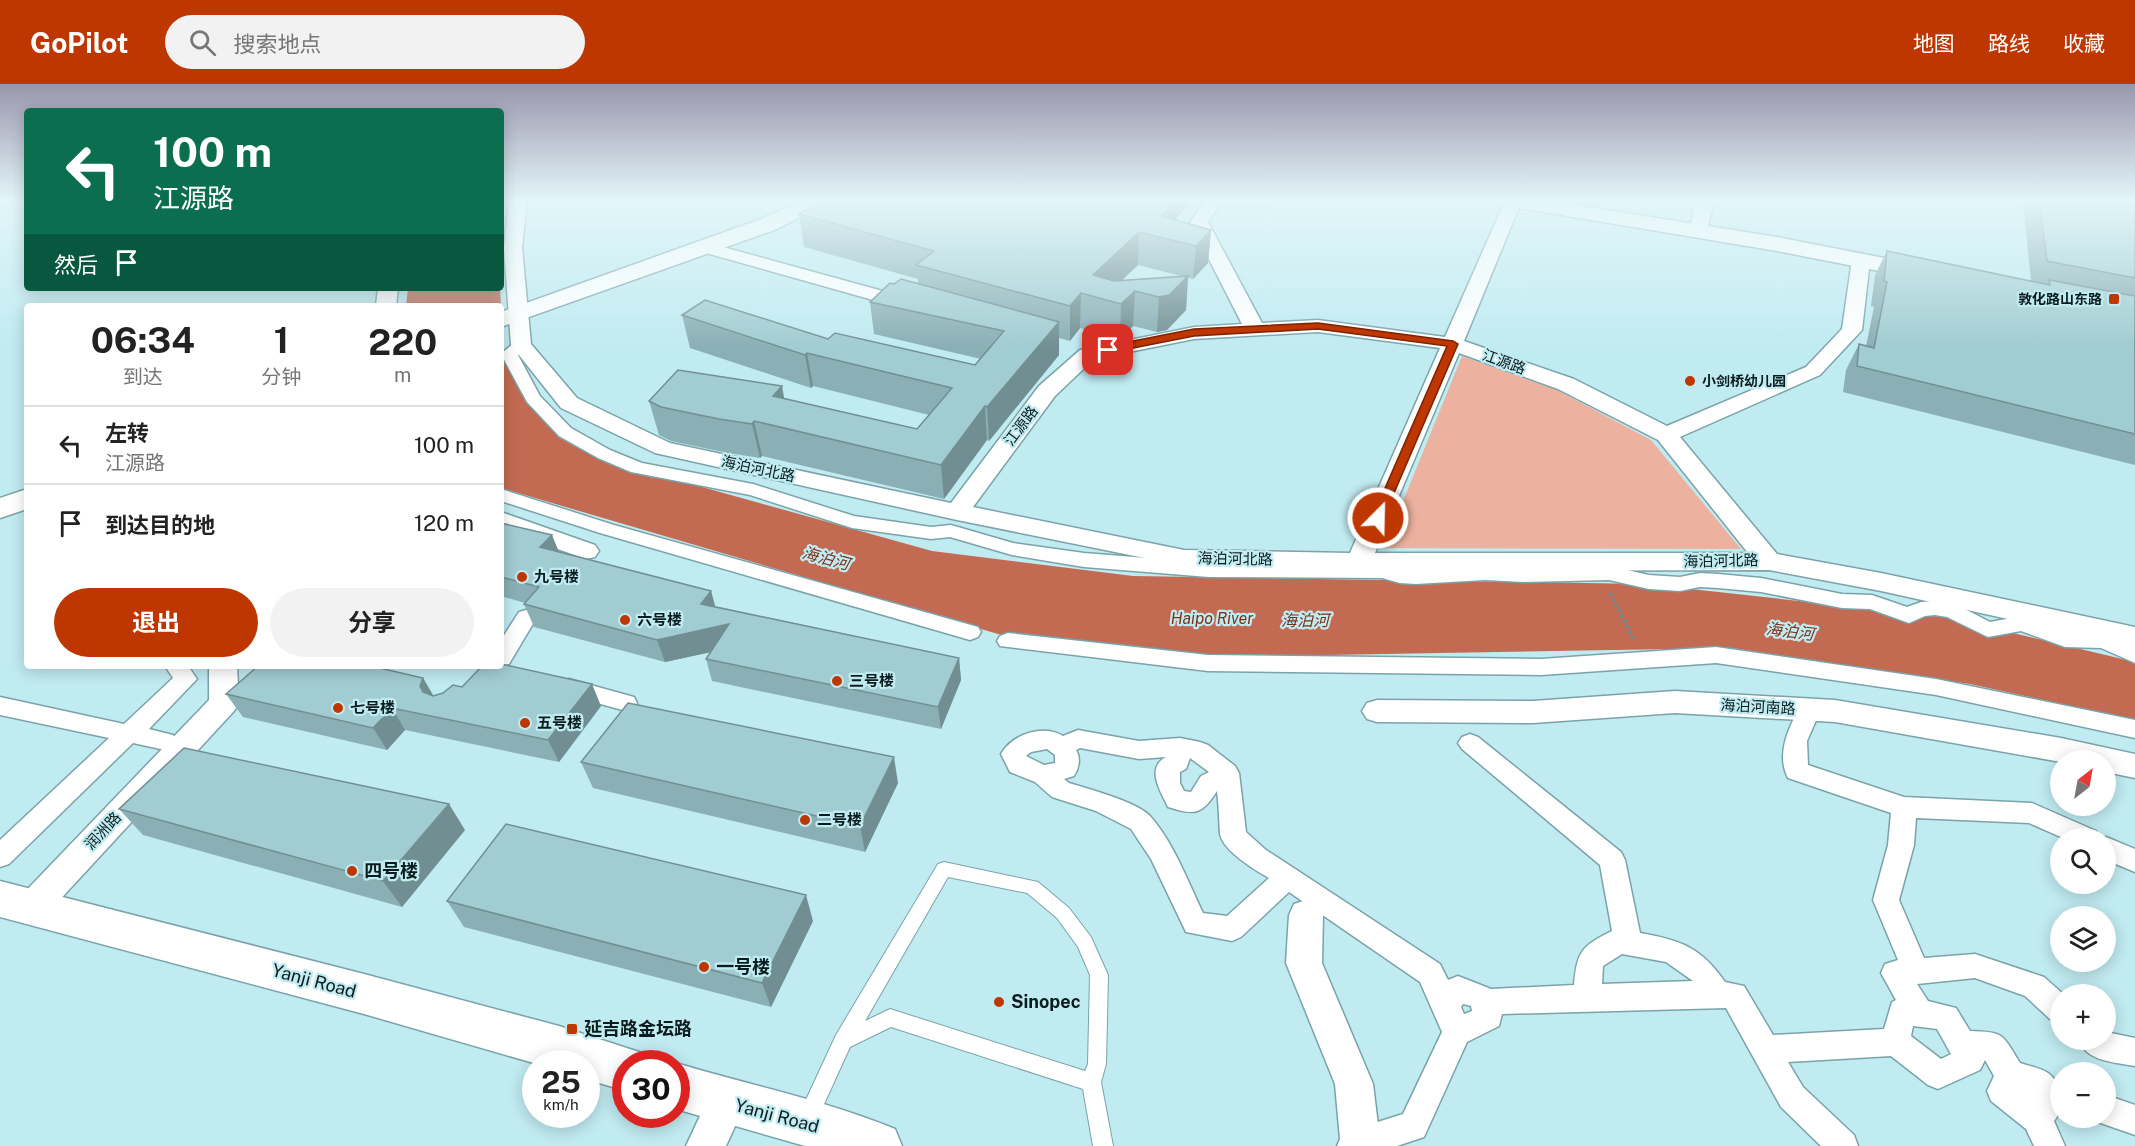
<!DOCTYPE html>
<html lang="zh">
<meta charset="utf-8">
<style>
:root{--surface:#fff;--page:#f2f2f2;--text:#222;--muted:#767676;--line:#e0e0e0;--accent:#be3600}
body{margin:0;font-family:"Public Sans","Noto Sans SC",sans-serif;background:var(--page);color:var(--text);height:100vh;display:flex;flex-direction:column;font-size:22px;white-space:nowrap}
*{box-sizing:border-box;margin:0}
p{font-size:20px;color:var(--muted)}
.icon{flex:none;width:33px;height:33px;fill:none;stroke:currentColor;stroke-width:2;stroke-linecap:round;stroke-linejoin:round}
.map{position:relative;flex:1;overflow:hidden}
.panel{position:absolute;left:24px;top:219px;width:480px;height:366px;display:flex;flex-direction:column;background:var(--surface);border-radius:6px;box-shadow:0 3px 15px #0003}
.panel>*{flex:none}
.top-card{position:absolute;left:24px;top:24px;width:480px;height:183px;border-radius:6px;box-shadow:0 3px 15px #0003;background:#0b6e4f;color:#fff;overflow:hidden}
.needle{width:39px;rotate:31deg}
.tools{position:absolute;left:2050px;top:666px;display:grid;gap:12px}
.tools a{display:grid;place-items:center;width:66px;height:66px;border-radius:50%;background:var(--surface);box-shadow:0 3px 15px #0003;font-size:30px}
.speed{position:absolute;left:522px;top:966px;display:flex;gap:12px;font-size:30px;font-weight:700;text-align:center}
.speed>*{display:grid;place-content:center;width:78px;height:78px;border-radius:50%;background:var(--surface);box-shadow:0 3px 15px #0003;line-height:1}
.speed small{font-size:15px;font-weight:400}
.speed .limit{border:9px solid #d22;background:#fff;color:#111}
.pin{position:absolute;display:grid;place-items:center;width:51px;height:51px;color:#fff;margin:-26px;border-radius:12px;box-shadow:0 3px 9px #0006}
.me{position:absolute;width:66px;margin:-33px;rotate:23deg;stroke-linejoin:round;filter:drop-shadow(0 0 4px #0008)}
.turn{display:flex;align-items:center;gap:21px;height:126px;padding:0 30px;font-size:27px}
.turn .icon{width:78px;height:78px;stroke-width:2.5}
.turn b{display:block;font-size:42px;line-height:51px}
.then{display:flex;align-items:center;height:57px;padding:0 30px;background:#0003;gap:12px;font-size:22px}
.eta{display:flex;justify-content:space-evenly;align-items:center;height:102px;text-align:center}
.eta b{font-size:36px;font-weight:700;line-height:42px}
.cta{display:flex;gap:12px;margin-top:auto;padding:12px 30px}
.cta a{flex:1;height:69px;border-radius:36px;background:var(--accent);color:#fff;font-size:24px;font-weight:700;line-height:69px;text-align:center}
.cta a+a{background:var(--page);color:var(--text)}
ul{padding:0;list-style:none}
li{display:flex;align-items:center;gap:18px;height:78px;padding:0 30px;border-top:2px solid var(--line)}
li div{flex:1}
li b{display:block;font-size:22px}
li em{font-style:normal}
header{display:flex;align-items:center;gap:36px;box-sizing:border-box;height:84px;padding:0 30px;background:var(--accent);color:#fff}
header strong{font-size:28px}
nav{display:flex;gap:33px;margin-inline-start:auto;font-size:21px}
.search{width:420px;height:54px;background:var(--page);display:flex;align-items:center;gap:15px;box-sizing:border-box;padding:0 21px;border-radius:33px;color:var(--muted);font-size:22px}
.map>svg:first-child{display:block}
</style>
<header>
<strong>GoPilot</strong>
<div class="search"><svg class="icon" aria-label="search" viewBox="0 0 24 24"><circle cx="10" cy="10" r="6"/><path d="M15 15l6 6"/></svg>搜索地点</div>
<nav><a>地图</a><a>路线</a><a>收藏</a></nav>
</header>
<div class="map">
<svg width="2135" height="1062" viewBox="0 0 2135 1062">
<rect width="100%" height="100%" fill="#c0ebf1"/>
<path fill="#edb19f" d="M1462,272L1557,306L1651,356L1741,465L1384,464Z"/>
<g fill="#c26a52">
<path d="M408,204H500L501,222H406Z"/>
<path d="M501,231L503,275L520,306L553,340L558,353L589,370L649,393L684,398L932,467L1133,492L1645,500L1945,533L2135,578V636L1970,600L1732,564L1210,573L998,550L501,404Z"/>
</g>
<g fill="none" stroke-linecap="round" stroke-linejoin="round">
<defs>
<path id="service" d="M944,778L1038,798L1069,824L1091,853L1108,891L1106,980L1101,998L1113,1062H1093L1083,1005L891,943L850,963L815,1040L808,1043L801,1040L798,1033L836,951L938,780ZM948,793L1027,809L1057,834L1078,863L1090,891L1088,980L1085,987L890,925L865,937Z"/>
<g id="pedestrian">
<path d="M521,256L529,261L518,271L540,312L571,344L610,366L642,379L753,400L854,432L931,443L951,441L1013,459L1084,469L1209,479L1383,480L1400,485L1416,486L1485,482L1523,484L1609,482L1649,491L1680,493L1700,489L1718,490L1761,494L1842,510L1872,511L1907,523L1921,518L1935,517L1959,522L1990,538L2022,532L2067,547H2094L2107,550L2135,562V579L2101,564L2065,563L2021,547L1988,553L1947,533L1935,531L1925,532L1909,539L1870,525L1842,524L1761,508L1718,504L1700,503L1680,507L1649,505L1609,496L1523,498L1485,496L1416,500L1400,499L1382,494L1209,493L1084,483L1012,471L950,453L931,455L852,444L750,411L631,388L598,374L559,352L527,318L501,270L515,258Z"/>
<path d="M501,405L614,441L978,543L981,548L978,553L970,556L600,449L501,417Z"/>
<path d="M526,526L533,528L537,533L509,580L501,582V556L519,528Z"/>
<path d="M1008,549L1208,571L1541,575L1716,563L1936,595L2135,636V654L1936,611L1716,579L1541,591L1208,587L1000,562L997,557L1000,552Z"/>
<path d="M165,582H188L197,595L149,645L173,651L177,657L173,663L165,666L133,659L9,780L0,783V756L109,654L0,631V613L124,640L173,594Z"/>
<path d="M569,595L634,613L637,619L634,625L626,627L561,609L558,603L561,597Z"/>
<path d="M1810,616L1818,619L1821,625L1807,657L1808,681L1904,713L2032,719L2096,747L2099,754H2063L2029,739L1916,734L1914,761L1899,816L1924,874L1975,870L2044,893L2063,910H2061V940L2051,936L2025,912L1975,894L1917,900L1928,917L1956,924L1970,947C2005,948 2002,950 2020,979C2028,982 2041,984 2048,989C2063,1001 2066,1022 2054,1037L2065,1062H2034L2026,1045L1991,1017L1987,1007L1994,992L1985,976L1980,986L1938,1005L1928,1001L1891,972L1788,978L1803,1003L1854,1051L1858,1062H1821L1781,1023L1726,924L1502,930L1499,942L1467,958L1424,1053L1397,1062H1346L1345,1058L1349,1047L1403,1030L1442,948L1420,898L1289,808L1241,853L1232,857L1186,848L1151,775L1131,745L1096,727L1052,713L1035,698L1010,688L1001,670C1012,650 1044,640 1063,652L1078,646L1139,657L1180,654L1200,658L1208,661L1235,682L1239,689L1246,748L1266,766L1440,880L1448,896L1458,892L1491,905L1574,901C1577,868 1581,862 1612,847L1600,781L1462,665L1458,659L1462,653L1470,650L1478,653L1621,768L1625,776L1640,849C1680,856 1701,863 1725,898L1744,902L1773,951L1884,945L1892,918L1896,916L1881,889L1885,880L1898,876L1873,816L1888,761L1891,729L1788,694C1775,669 1790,641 1802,619ZM1080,664L1139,675L1166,673C1145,684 1161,708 1168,723C1196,732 1202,730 1217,707C1219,722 1219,736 1220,750C1223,767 1255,786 1269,794L1227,832L1203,829C1188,798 1174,759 1150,732C1137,718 1089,705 1069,699L1064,695L1074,692C1079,684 1081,674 1076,666ZM1047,665L1055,671V679L1044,681L1026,672L1031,668ZM1190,674L1209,688L1201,692L1191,708L1184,707L1180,699V688L1186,685ZM1622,870L1666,878L1693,897L1602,900L1603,882ZM1463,920L1471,922L1472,927L1464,930L1461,923ZM1913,942L1937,945L1951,970L1941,975L1911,952Z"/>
<path d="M2106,753L2135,765V788L2106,776V754H2103Z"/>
<path d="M2106,948L2135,954V982C2114,978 2087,978 2079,956H2106Z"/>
<path d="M2106,1011L2135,1021V1051L2095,1037L2094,1034H2106Z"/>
</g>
<g id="minor">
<path d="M509,116H527L522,164L531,260L577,314L670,359L951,419L1039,302L1080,266L1194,243L1242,240L1190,138L1206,116H1223L1208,138L1262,239L1318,236L1445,253L1505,117L1522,116L1464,257L1574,295L1667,342L1806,283L1842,245L1852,176L1854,172H1868L1870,176L1862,246L1820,291L1680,353L1777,470L1881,489L2135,543V563L1881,507L1769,486L1394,487L1184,482L957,436L655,369L561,324L511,261L504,164ZM1318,248L1440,264L1350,469L1184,466L973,423L1055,312L1094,275L1194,255ZM1459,269L1558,305L1658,356L1748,469H1375Z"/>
<path d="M1696,116H1714L1707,147L1704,151H1692L1689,147Z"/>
<path d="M705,158L919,217L922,221L919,225L912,227L699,167L696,163L699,159Z"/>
<path d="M378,204H398L396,222H376Z"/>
<path d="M501,428L595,461L599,467L595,473L586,475L501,445Z"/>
<path d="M209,582H237L239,619L234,627L43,834L31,839L19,834L14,824L19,814L209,616Z"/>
<path d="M1675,607L1835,616L2061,654L2135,670V694L2106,688V676L2061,678L1835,638L1675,629L1533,639L1377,638L1367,635L1362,627L1367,619L1377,616L1533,617Z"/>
<path d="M1306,816L1318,820L1323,831L1322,879L1373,1000L1380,1058L1378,1062H1337L1340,1055L1335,1000L1286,879L1289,831L1294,820Z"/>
<path d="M727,999L741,1004L746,1018L726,1062H686L713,1004Z"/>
</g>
<g id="tertiary">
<path d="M803,116H829L826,120L777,145L501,243V228L761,135Z"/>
<path d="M1497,116H1544L1777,153L1925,182L1933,184L1937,189L1933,194L1925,196L1777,167L1507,122L1500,120Z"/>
<path d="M27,405V425L0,434V414Z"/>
</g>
<g id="secondary">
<path d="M0,797L364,890L559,942L642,969L647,980H626V1007L586,995V980H537L364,930L0,833Z"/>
<path d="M676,979C749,1001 825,1016 895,1045L902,1062H805L676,1025Z"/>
</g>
</defs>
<use href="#service" stroke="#7aa3a9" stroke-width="2"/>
<use href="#pedestrian" stroke="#7aa3a9" stroke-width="3"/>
<use href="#minor" stroke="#7aa3a9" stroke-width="3"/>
<use href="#tertiary" stroke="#7aa3a9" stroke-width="3"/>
<use href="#secondary" stroke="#7aa3a9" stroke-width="3"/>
<path stroke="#6c8b8f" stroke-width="4" stroke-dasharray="3 3" stroke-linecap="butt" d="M1610,509L1634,556"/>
<use href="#service" fill="#fff" fill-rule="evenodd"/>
<use href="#pedestrian" fill="#fff" fill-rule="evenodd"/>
<use href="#minor" fill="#fff" fill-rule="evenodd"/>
<use href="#tertiary" fill="#fff" fill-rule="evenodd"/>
<use href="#secondary" fill="#fff" fill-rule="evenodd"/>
</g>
<g fill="#8aafb4" fill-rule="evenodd">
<path d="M2023,116H2135V381L1843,308L1846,286L1859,260L1866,262L1874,223L1871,222L1875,191L1887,167L2031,197Z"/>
<path d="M845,121L1175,136L1211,146L1208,179L1193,195L1188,194L1186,226L1167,246L1157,248L1133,242L1120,255L1080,244L1070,257L1059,254V271L989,357L987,356L944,415L762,372L760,374L728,369L671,357L659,351L649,317L784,315L917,345L929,331L813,302L811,304L690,264L682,231L828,255L975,281L981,275L874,250L870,218L894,200H918V195L804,163L799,130ZM1138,181L1181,192L1122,196Z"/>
<path d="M501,439L559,468L711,507L715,522L959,574L961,596L941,645L712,597L706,575L710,568L665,578L534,543L524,520L525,519L501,512Z"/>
<path d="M423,594L433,612L462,603L601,622L559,678L405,646L387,666L243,633L226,610Z"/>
<path d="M581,678L898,699L865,768L593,704Z"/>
<path d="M119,725L465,746L402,823L143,751Z"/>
<path d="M447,817L813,837L771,923L464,843Z"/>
</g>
<g fill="#718f92">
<path d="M1168,116H1191L1161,154V132L1163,122Z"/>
<path d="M1211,146L1208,179L1193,195L1196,162Z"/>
<path d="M1139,148L1138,181L1102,215L1093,191Z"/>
<path d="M1188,192L1186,226L1167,246L1157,248L1159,213Z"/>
<path d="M1135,207L1133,242L1120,255L1121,220Z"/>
<path d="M1081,209L1080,244L1070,257V222Z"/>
<path d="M1059,238V271L989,357L987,323Z"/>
<path d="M807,269L813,302L811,304L805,271Z"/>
<path d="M782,302L788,335L773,312Z"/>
<path d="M985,322L987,356L944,415L941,381Z"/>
<path d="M754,337L762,372L760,374L752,340Z"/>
<path d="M552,451L561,473L540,463Z"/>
<path d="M711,507L717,529L701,520Z"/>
<path d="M729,540L735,563L665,578L657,556Z"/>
<path d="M959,574L961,596L941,645L938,623Z"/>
<path d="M423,594L436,616L433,624L420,602Z"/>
<path d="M592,600L601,622L559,678L548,656Z"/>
<path d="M392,624L405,646L387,666L373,644Z"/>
<path d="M894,673L898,699L865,768L860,742Z"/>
<path d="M449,720L465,746L402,823L383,797Z"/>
<path d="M806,811L813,837L771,923L762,899Z"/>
</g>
<g fill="#a1ccd1" stroke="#718f92" stroke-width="1.5">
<path d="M822,116L845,121L854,116H1168L1163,122L1171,123L1161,132L1211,146L1196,162L1139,148L1093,191L1114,197L1188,192L1169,211L1159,213L1135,207L1121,220L1081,209L1070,222L916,181L934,167L799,130Z"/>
<path d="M2039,116H2135V194L2047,177Z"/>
<path d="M1887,167L2050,201L2049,196L2135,212V350L1857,282L1859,260L1874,264L1887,198L1884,197Z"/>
<path d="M901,195L1059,238L987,323L985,322L941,381L754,337L752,340L719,335L661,323L649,317L678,286L782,302L773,312L917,345L952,304L807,269L805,271L682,231L705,216L828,255L835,249L975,281L1004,247L870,218L890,199L894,200Z"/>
<path d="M501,439L552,451L540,463L711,507L701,520L959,574L938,623L706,575L729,540L657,556L524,520L539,503L501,493Z"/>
<path d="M501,580L592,600L548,656L392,624L373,644L226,610L258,582H371L423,594L420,602L423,608L433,612L443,609L453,601L462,603L482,582H501Z"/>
<path d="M628,619L894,673L860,742L581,678Z"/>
<path d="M184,664L449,720L383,797L119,725Z"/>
<path d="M506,740L806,811L762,899L447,817Z"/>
</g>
<linearGradient id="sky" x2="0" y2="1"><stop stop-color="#9996ac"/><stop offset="0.44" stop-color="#e3f6f9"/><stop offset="1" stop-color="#e3f6f9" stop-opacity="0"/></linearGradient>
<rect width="2135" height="264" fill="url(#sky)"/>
<path fill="#be3600" stroke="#7c2300" stroke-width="1.5" d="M1318,239L1453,257L1458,260L1382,437H1373L1372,434L1447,262L1318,245L1194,252L1108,269L1103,266L1108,262L1194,245Z"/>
<g fill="#be3600" stroke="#c0ebf1" stroke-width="2">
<rect x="2108" y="209" width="12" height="12" rx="3"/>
<circle cx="1690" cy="297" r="6"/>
<circle cx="522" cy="493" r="6"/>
<circle cx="625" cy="536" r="6"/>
<circle cx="837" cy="597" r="6"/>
<circle cx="338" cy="624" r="6"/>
<circle cx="525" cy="639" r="6"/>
<circle cx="805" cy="736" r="6"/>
<circle cx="352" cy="787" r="6"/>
<circle cx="704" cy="883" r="6"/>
<circle cx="999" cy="918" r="6"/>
<rect x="566" y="939" width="12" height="12" rx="3"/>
</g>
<g text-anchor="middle" stroke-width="4.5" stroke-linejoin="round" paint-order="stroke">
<g font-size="14" font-weight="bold" fill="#0b1c1e" stroke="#c0ebf1" text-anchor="end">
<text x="2102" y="220">敦化路山东路</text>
<text x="1702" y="302" text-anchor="start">小剑桥幼儿园</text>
</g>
<g font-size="15" fill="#0b1c1e" stroke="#c0ebf1">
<text transform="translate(1504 278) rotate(20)" y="5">江源路</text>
<text transform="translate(1021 342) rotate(-53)" y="5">江源路</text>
<text transform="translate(758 385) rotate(12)" y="5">海泊河北路</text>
<text transform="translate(1235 475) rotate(1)" y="5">海泊河北路</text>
<text transform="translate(1721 477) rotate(-1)" y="5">海泊河北路</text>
<text transform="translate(1758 623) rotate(3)" y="5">海泊河南路</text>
<text transform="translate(103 747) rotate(-47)" y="5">润洲路</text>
</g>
<g font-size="15" font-weight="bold" fill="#0b1c1e" stroke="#c0ebf1" text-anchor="start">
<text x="534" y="498">九号楼</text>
<text x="637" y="541">六号楼</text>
<text x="849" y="602">三号楼</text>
<text x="350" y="629">七号楼</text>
<text x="537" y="644">五号楼</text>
<text x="817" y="741">二号楼</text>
</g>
<g font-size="16" font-style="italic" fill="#7f2e16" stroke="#c0ebf1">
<text transform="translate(826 474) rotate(15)" y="6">海泊河</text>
<text x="1212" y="540">Haipo River</text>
<text x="1305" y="542">海泊河</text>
<text transform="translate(1790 547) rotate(7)" y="6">海泊河</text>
</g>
<g font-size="18" font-weight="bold" fill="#0b1c1e" stroke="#c0ebf1" text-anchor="start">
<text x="364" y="793">四号楼</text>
<text x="716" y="889">一号楼</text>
<text x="1011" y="924">Sinopec</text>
<text x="584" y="951">延吉路金坛路</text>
</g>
<g font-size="18" fill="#0b1c1e" stroke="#c0ebf1">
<text transform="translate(314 897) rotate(15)" y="6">Yanji Road</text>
<text transform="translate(777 1032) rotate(15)" y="6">Yanji Road</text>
</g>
</g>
</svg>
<div class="tools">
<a><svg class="needle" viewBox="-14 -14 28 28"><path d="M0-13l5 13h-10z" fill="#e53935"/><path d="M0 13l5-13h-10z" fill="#767676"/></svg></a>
<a><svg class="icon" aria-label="search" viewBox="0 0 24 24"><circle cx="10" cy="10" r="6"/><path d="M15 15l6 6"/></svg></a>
<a><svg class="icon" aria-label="layers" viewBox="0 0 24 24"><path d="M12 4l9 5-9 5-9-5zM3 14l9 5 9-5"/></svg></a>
<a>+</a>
<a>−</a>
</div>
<div class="speed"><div>25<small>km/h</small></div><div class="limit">30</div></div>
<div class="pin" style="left:1108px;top:266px;background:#d93025"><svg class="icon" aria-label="arrive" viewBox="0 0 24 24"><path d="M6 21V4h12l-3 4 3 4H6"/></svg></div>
<svg class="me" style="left:1378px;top:434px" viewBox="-20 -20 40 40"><circle r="17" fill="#be3600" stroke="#fff" stroke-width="3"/><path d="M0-11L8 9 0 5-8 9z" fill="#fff"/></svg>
<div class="top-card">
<div class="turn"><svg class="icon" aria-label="left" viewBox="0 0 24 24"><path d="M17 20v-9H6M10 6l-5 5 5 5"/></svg><div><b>100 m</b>江源路</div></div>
<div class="then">然后<svg class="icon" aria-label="arrive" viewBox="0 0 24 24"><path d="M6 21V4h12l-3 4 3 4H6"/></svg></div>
</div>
<section class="panel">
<div class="eta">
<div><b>06:34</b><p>到达</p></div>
<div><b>1</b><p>分钟</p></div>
<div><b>220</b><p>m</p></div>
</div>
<ul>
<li><svg class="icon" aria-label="left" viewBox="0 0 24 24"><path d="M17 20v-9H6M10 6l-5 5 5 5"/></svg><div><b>左转</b><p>江源路</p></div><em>100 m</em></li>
<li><svg class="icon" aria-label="arrive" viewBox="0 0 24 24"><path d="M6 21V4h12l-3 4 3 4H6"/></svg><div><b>到达目的地</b></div><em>120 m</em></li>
</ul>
<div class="cta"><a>退出</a><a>分享</a></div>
</section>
</div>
